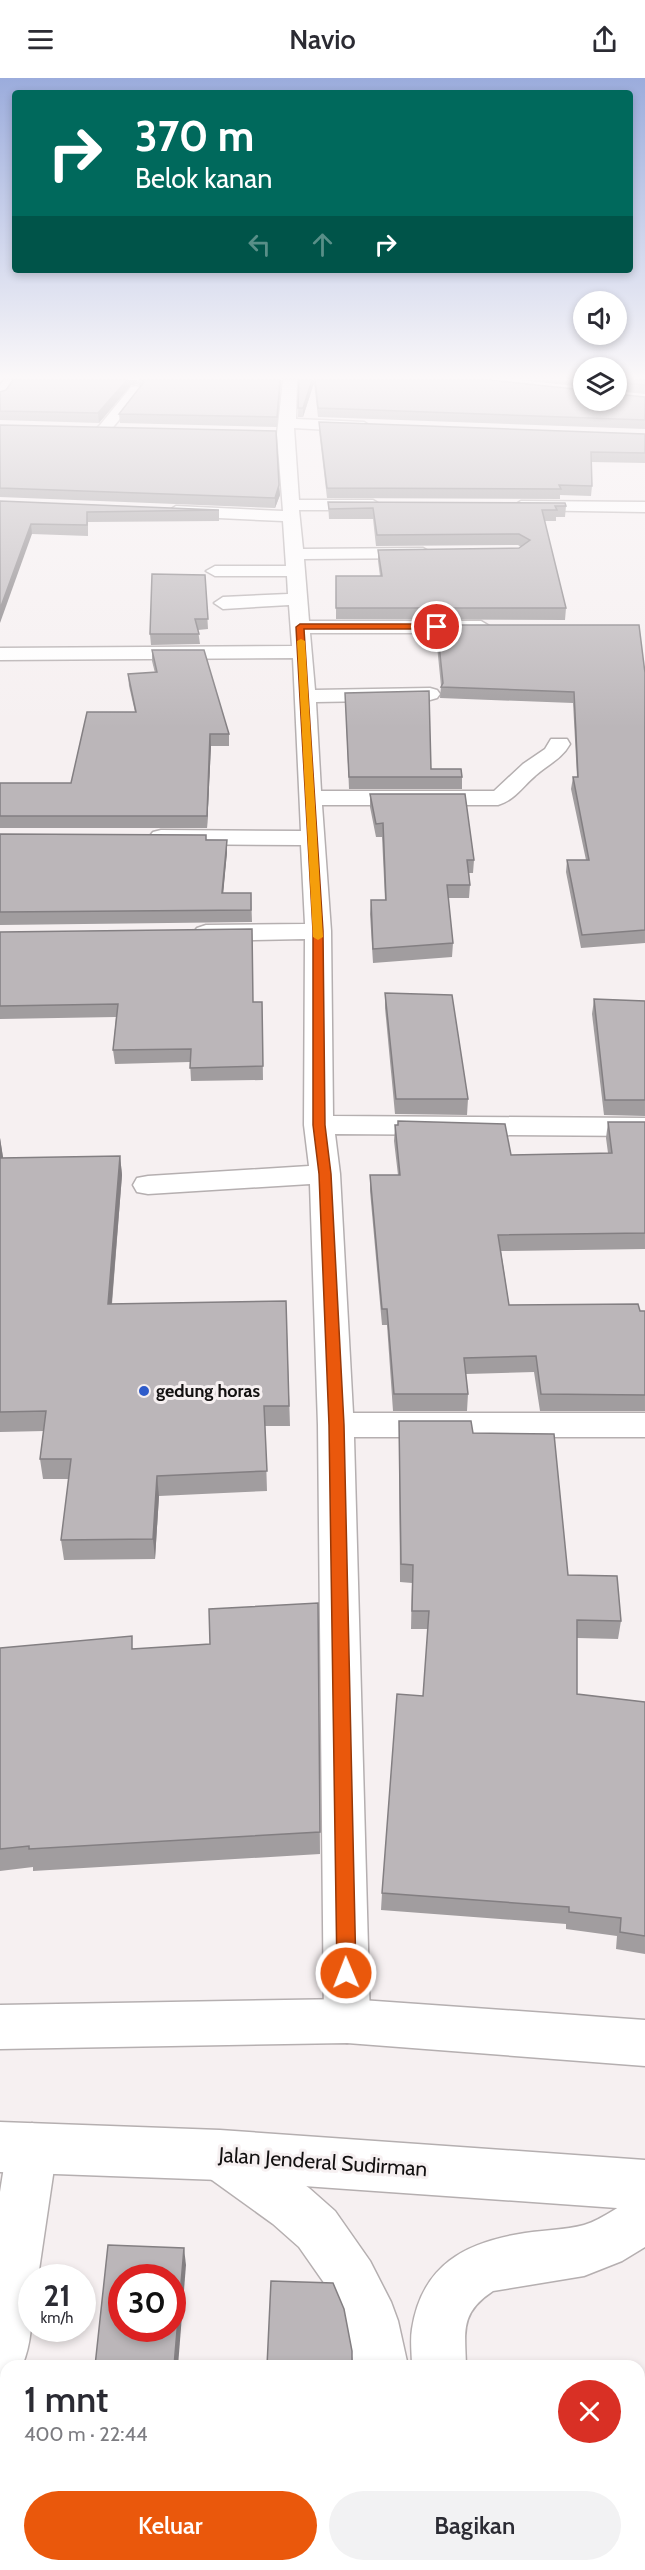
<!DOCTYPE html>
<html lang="id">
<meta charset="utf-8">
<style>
:root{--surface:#fff;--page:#f2f2f3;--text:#2b2b33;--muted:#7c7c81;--accent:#ea580c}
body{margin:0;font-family:Cabin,sans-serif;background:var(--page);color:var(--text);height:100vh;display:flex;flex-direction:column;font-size:22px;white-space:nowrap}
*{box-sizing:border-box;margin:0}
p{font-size:20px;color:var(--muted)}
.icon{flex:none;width:33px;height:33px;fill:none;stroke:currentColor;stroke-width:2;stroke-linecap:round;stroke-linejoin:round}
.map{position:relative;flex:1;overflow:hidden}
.details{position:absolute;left:0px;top:2282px;width:645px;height:212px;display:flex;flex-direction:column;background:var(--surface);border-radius:18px 18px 0 0;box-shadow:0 3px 9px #0003}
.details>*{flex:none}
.top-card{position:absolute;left:12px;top:12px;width:621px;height:183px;border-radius:6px;box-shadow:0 3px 9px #0003;background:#00695c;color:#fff;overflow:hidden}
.tools{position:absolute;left:573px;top:213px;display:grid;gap:12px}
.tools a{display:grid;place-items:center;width:54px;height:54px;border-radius:50%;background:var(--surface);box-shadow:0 3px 9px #0003;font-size:30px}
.speed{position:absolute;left:18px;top:2186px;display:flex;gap:12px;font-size:30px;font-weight:700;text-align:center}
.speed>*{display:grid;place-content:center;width:78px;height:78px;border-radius:50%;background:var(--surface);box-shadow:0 3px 9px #0003;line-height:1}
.speed small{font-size:15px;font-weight:400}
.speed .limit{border:9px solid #d22;background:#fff;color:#111}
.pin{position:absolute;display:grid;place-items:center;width:51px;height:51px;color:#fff;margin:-26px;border:3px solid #fff;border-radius:50%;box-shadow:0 2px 6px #0007}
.me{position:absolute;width:66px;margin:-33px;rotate:359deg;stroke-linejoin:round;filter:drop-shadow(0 0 4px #0008)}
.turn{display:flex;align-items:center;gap:21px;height:126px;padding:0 24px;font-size:27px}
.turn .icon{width:78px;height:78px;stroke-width:2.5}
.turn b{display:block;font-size:42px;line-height:51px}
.lanes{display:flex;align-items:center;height:57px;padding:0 24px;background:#0003;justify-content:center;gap:30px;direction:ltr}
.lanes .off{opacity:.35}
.round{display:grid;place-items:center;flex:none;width:63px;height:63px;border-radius:32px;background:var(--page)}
.head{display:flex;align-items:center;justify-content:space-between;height:102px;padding:0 24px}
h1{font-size:36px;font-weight:600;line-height:45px}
.primary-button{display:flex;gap:12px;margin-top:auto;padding:12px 24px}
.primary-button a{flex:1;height:69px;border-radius:36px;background:var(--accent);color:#fff;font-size:24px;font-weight:600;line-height:69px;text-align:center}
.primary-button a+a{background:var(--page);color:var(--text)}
header{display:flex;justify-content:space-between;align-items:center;height:78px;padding:0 24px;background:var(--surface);font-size:27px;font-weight:600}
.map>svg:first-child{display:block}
</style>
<header><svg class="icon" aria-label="menu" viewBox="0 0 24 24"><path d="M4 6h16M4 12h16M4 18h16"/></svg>Navio<svg class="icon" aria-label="share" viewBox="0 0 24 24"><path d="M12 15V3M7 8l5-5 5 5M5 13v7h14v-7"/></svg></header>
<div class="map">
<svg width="645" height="2492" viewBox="0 0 645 2492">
<rect width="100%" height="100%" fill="#f6f0f1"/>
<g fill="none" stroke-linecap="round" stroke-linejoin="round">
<defs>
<g id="minor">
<path d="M4,302H18L5,320L0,321V307Z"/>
<path d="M283,302H297L296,341L364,344L372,349L364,354L294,350L299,422H373L381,427L373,432H299L303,471L423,470L432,475L423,480L304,481L309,543H481L491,549L481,555H310L315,612L430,610L437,612L440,616L437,620L430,622L316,624L321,713H494L523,686L545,671L551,661H567L570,666C561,682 548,686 535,698C522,709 515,722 498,727H322L331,853L333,1038L645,1040V1058L335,1056L340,1096L353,1335H645V1359H354L370,1943L364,1959L347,1965L330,1959L324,1943L318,1347L310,1106L148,1116L137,1114L133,1107L137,1100L148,1098L309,1088L304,1047L305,861L206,863L197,860L193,855L197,850L206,847L305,846L301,767L161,766L153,764L149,759L153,754L161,752L301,753L293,580L0,582V570L292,568L289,527L223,531L214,525L223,519L288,516L287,498H215L206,493L215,488H286L283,443L176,438L168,433L176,428L283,433L277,356Z"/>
<path d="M136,308L143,312L141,315L110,353H100L97,350L100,347L131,309Z"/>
<path d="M521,423L645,424V434L515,432L513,428Z"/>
<path d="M32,2045L49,2053L57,2070L38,2199H32C32,2228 34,2260 22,2288H6V2301L0,2304V2114L7,2070L15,2053Z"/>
<path d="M223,2054L241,2061L309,2110L335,2133L370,2183L391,2224L398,2243L408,2288H354L346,2246L334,2219L299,2169L273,2146L205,2097L198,2079L205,2061Z"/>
<path d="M645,2115V2169L622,2183L584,2198L493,2213C460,2235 465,2252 466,2288H412C412,2276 410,2263 412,2251C422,2187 465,2164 525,2155C544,2152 565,2152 584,2147C605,2141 624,2123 645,2115Z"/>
<rect x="356" y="2487" width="58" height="5"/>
<rect x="416" y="2487" width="58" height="5"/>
</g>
<g id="major">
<path d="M347,1921L645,1942V1988L347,1965L0,1971V1927Z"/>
<path d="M0,2044L220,2052L645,2082V2132L220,2102L0,2094Z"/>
</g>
</defs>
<use href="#minor" stroke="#b5afb0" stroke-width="3"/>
<use href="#major" stroke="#b5afb0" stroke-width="3"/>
<use href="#minor" fill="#fff" fill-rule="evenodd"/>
<use href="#major" fill="#fff" fill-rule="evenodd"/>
</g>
<g fill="#a19d9f">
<path d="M13,302H283H281L277,349L120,345L119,336L140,309L137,306L131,307L99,345L0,342V314L6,312Z"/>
<path d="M299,302H490L645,319V351L318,339L314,305L303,339H298Z"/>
<path d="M520,302H584V309Z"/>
<path d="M616,302H645V316L616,313Z"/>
<path d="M319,344L645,356V385L591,384L592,408L591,418L560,417V421L327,420L319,353Z"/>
<path d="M0,347L279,407L280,417L275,430L0,419Z"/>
<path d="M0,423L219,432V443L88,444V458L32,456Z"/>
<path d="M328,424L566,428L565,439H556V443H544L566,530L565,542L336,541V498H380L378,483V472L519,470L521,469L518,467L376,468L373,441H329Z"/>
<path d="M205,497L208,551L198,552L200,566L151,567L150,556Z"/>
<path d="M437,547L645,595V865L581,870L566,794L567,782H586L571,711L573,699H577L573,625L440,620L441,608L436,558Z"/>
<path d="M152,572L229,656V668H211L207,750H0V705H71L135,634L129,608L128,596L155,595L152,583Z"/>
<path d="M345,615L431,691L462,699V711H349Z"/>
<path d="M370,716L474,782L473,795H469L470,807L469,820H448L453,865L452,879L373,885L370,836L371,822H385L382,759H376L370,729Z"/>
<path d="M0,756L227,762V774L223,815H251L252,844L0,847Z"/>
<path d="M0,854L253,924H262L263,1002L191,1003L190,984L115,986L113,972L116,939L0,941Z"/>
<path d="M385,915L468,1021L467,1037L395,1036L385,930Z"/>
<path d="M594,921L645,923V1038L604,1037L592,936Z"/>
<path d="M398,1043L511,1077L608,1075L606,1060L608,1044H645V1171L501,1173L509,1227L645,1233V1333H540L534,1294L466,1296L468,1316L467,1333H393L387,1247H382L370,1113V1097H398L394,1063L395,1047H398Z"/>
<path d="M0,1060L3,1080L120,1078L122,1097L112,1226L286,1223L290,1348H265L267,1413L159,1418L155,1481L64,1482L61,1462L69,1401H43L40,1381L44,1353L0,1354Z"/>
<path d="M399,1343L473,1355L568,1497L621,1543L618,1561L577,1560V1616L645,1624V1876L616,1871L617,1858L566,1851V1846L381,1832L382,1815L423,1618L428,1551H411L412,1505L400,1504L399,1361Z"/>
<path d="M318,1525L320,1776L33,1793V1789L0,1793V1570L133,1571L210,1566Z"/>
</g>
<g fill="#837f82">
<path d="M127,302H137V306L131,307L99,345L98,335Z"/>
<path d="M280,302H283H281L277,349Z"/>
<path d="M312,302H314V305L303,339V330Z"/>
<path d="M279,407L280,417L275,430V420Z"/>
<path d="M31,446L32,456L0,545V531Z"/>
<path d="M210,656L211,668L207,750V738Z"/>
<path d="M227,762V774L222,828V815Z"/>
<path d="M0,1060L3,1079V1099L0,1081Z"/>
<path d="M120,1078L122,1097L110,1246L108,1226Z"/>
<path d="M157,1398L159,1418L155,1481L153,1461Z"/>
<path d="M184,2170L186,2187L178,2288H174Z"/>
</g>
<g fill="#bbb6b9" stroke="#837f82" stroke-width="1.5" fill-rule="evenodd">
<path d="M13,302H127L98,335L0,333V314L6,312Z"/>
<path d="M141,302H280L277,339L119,336L144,304Z"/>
<path d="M299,302H312L303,330H298Z"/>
<path d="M315,302H490L584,312V322H616V316L645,319V342L318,330Z"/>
<path d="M616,302H645V307L617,304L616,306Z"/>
<path d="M319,344L645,356V375L591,374L592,408L559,407L561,411L327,410Z"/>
<path d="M0,347L276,353L279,407L275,420L0,410Z"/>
<path d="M0,423L219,432L87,434V447L31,446L0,531Z"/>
<path d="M328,424L565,425L566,428H555L557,432H542L566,530H336V498H382L378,472L519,470L530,462L519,456L377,457L373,430L329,431Z"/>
<path d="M152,496L205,497L208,541H195L199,556H150Z"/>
<path d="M437,547H639L645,595V852L582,857L567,782H589L573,699H578L574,614L441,609L443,605Z"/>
<path d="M152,572H204L229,656H210L207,738H0V705H71L87,634H136L128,596L157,594Z"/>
<path d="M429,613L431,691H461L462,699H349L345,615Z"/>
<path d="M370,716H465L474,782H467L470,807H447L453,865L373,871L371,822H386L383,745L376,746Z"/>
<path d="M0,756L206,757V762H227L222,815H251V832L0,834Z"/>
<path d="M252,851L253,924H262L263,988L190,990L191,971L113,972L118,926L0,928V854Z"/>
<path d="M385,915L452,917L468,1021H396Z"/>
<path d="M594,921L645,923V1022H605Z"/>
<path d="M398,1043L505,1046L511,1077L612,1075L608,1044H645V1155L498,1157L509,1227L638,1226L640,1233H645V1317L541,1316L536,1278L464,1280L468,1316H394L387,1231H382L370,1097H400L395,1047H398Z"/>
<path d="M120,1078L108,1226L286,1223L289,1328H264L267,1393L157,1398L153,1461L61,1462L71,1381H40L46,1333L0,1334V1080Z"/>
<path d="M399,1343H471L473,1355L554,1356L568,1497L617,1498L621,1543L577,1542V1616L645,1624V1858L620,1854L621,1840L569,1834V1829L382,1815L397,1616L423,1618L429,1533H412L413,1487L401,1486Z"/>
<path d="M318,1525L320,1754L29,1771V1768L0,1771V1570L132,1558V1571L210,1566L209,1531Z"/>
<path d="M108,2167L184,2170L174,2288H95ZM122,2199H172V2250H122Z"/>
<path d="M271,2203L333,2205L344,2231L352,2273V2288H267Z"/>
<path d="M0,2455H6V2487H292V2492H0Z"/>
</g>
<linearGradient id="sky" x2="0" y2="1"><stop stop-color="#9bacdc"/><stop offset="0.46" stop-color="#fbf8f9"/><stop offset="1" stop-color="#fbf8f9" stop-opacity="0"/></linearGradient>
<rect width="645" height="650" fill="url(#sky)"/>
<path fill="#ea580c" stroke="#983908" stroke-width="1.5" d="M300,546H437L441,549L437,551H304L323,853L325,1047L331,1096L344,1347L356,1895L353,1901L346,1904L339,1901L337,1895L329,1347L319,1096L313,1047V853L296,549Z"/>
<path fill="#f59e0b" d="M301,561L305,563L323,859L318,862L313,859L297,563Z"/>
<circle fill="#2e5bca" stroke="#f6f0f1" stroke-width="2" cx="144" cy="1313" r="6"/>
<g text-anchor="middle" stroke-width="6" stroke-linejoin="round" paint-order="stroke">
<g font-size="18" font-weight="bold" fill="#131111" stroke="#f6f0f1" text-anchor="start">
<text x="156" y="1319">gedung horas</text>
</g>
<g font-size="21" fill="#131111" stroke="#f6f0f1">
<text transform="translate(323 2084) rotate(4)" y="7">Jalan Jenderal Sudirman</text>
</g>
</g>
</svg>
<div class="tools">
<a><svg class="icon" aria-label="sound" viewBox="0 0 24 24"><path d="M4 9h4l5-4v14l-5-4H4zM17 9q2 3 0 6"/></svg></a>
<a><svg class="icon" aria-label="layers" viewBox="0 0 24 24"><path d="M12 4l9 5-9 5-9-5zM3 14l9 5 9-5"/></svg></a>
</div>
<div class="speed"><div>21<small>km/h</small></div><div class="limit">30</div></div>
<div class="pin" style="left:437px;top:549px;background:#d93025"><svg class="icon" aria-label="arrive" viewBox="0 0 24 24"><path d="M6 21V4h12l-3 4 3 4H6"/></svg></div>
<svg class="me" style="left:346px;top:1895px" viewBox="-20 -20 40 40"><circle r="17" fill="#ea580c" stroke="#fff" stroke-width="3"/><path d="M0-11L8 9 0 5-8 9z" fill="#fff"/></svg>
<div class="top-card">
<div class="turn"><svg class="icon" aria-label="right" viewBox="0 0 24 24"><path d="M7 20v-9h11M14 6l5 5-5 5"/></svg><div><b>370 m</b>Belok kanan</div></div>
<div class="lanes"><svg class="icon off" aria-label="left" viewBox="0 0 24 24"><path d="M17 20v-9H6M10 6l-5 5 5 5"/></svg><svg class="icon off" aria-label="ahead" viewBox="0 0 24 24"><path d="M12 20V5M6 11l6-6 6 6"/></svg><svg class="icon" aria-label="right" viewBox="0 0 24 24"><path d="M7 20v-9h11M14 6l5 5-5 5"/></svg></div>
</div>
<section class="details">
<div class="head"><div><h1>1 mnt</h1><p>400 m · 22:44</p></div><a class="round" style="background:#d93025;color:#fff"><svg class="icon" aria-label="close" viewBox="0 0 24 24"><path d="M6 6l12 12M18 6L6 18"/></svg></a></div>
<div class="primary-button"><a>Keluar</a><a>Bagikan</a></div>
</section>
</div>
